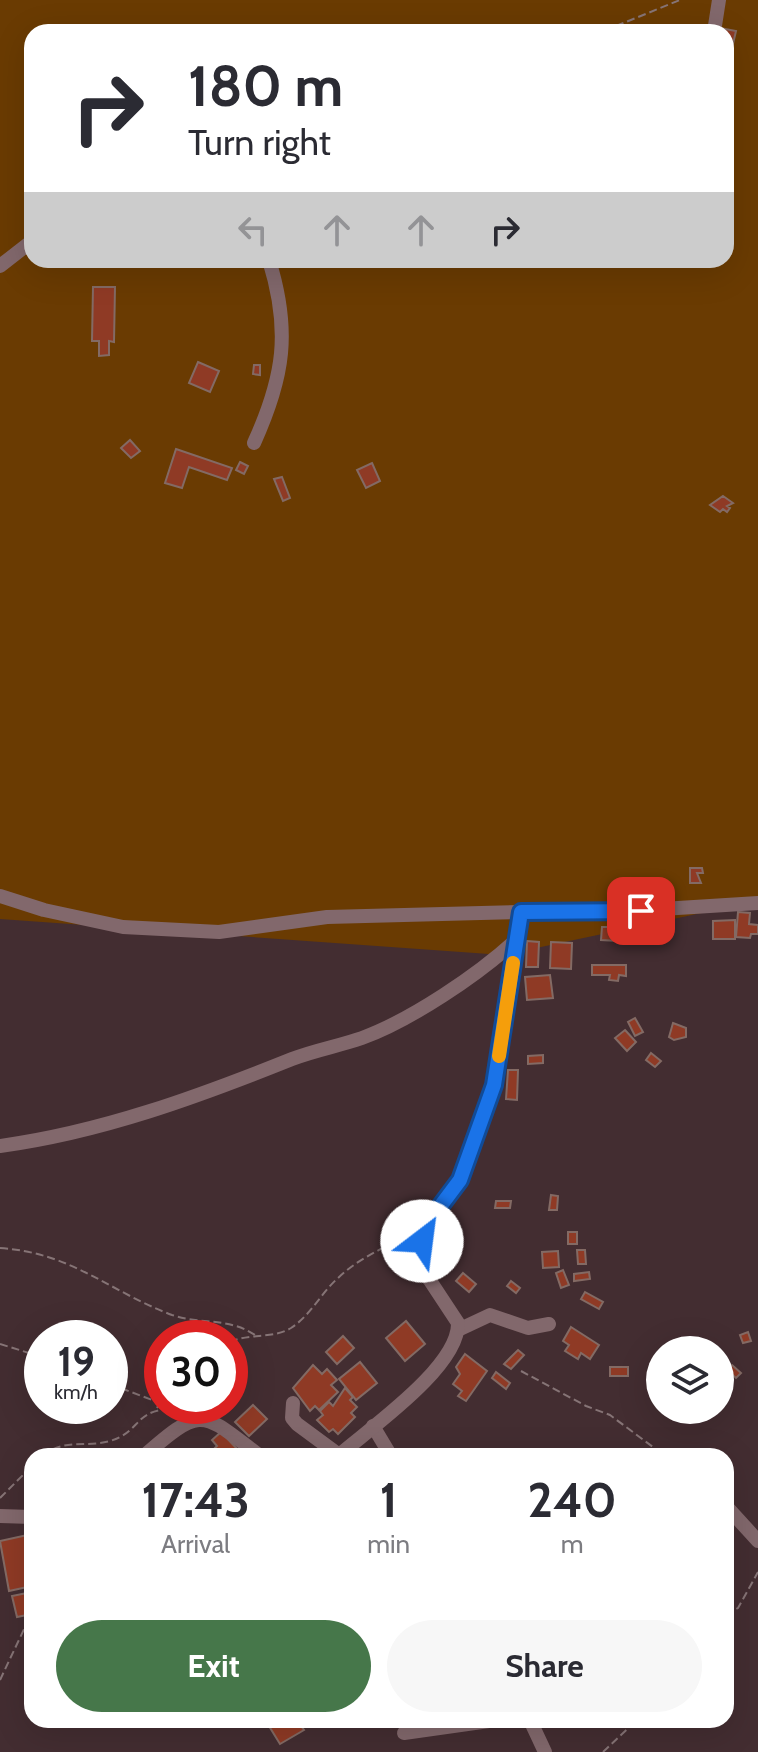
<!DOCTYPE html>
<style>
:root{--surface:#fff;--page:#f7f7f7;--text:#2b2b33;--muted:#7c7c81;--accent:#46774a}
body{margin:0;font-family:Cabin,sans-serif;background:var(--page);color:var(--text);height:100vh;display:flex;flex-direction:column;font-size:30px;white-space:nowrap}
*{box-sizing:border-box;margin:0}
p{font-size:26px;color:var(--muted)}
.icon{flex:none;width:44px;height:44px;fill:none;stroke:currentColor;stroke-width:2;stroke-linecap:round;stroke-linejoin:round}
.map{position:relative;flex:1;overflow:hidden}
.side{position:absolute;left:24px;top:1448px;width:710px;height:280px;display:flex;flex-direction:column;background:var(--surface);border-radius:24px;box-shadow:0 8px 32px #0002}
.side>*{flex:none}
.guide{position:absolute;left:24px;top:24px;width:710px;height:244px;border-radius:24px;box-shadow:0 8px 32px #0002;background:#fff;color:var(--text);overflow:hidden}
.tools{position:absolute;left:646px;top:1336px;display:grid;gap:16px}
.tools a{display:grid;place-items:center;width:88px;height:88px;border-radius:50%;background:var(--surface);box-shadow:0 8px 32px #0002;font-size:40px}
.speed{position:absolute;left:24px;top:1320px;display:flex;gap:16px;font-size:40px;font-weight:700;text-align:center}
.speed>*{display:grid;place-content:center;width:104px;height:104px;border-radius:50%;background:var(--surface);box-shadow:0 8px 32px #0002;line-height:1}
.speed small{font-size:20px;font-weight:400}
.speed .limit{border:12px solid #d22;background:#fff;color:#111}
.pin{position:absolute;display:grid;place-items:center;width:68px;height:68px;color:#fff;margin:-34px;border-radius:16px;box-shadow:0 4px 12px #0006}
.me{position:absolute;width:88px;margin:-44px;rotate:30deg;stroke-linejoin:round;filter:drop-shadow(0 0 6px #0008)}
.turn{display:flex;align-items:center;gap:28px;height:168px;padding:0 32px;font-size:36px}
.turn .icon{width:104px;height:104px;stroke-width:2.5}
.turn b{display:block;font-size:56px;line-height:68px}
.lanes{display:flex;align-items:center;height:76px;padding:0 32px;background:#0003;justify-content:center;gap:40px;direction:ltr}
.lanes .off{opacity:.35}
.eta{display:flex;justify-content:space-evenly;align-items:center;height:136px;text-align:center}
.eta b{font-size:48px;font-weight:700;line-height:56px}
.primary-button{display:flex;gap:16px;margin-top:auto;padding:16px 32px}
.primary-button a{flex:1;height:92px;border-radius:48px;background:var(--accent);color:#fff;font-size:32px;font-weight:700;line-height:92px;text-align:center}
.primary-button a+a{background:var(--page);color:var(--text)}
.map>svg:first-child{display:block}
</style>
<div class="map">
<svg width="758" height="1752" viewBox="0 0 758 1752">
<rect width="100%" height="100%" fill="#432d31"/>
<path fill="#6a3b02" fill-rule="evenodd" d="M0,0H758V901L503,955L0,919ZM32,32H726V260H32Z"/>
<g fill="#8f3a25" stroke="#836a64" stroke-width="2">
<path d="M720,28L736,31L732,48L726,47V32H719Z"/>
<path d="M93,287H115L114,342L109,341V355L99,356V341H92Z"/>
<path d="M198,362L219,371L210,392L189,383Z"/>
<path d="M254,365H260V375L253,374Z"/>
<path d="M130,440L140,451L131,458L121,448Z"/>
<path d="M176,449L232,468L227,480L189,467L182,488L165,483Z"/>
<path d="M240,462L248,466L244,474L236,470Z"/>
<path d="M372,463L380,481L366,488L357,470Z"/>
<path d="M282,477L290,498L283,501L274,479Z"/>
<path d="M723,496L733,503L727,506L730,508L727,512L723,509L720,512L710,505Z"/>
<path d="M690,868H702L703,873H697L701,883H690Z"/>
<path d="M738,912L750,913L749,924L758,925V934H751L750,938L736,937Z"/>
<path d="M735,920V939H713V921Z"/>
<path d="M602,927H619L618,941L601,940Z"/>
<path d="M527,941L539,942L538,967H526Z"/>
<path d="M551,942L572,943L571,969L550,968Z"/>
<path d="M592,965H626V976L619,975L618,981L609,980L610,975H592Z"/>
<path d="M550,975L553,998L527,1000L525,977Z"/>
<path d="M635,1018L643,1032L635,1036L628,1022Z"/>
<path d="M673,1023L686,1028V1037L674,1040L669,1037Z"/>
<path d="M625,1030L636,1042L627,1051L615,1038Z"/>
<path d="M651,1053L661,1061L655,1067L646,1060Z"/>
<path d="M543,1055V1063L528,1064V1056Z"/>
<path d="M508,1070H518L517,1100L506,1099Z"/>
<path d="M551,1195L558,1196L557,1210H549Z"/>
<path d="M496,1201H511L510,1208H495Z"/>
<rect x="568" y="1232" width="9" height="12"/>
<path d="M577,1250H585L586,1264H578Z"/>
<path d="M558,1251L559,1267L543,1268L542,1252Z"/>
<path d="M563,1270L569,1285L561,1288L556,1273Z"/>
<path d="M589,1272L590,1279L574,1281V1274Z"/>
<path d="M463,1273L476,1284L469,1292L456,1281Z"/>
<path d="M511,1281L520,1288L516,1293L507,1286Z"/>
<path d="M585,1292L603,1302L599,1309L581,1299Z"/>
<path d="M406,1321L425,1344L405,1361L386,1338Z"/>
<path d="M571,1327L599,1345L590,1359L581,1353L578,1359L565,1351L569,1345L563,1341Z"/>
<path d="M748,1332L751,1341L743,1343L740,1335Z"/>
<path d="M343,1336L354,1348L337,1364L326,1352Z"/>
<path d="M518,1350L524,1355L511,1369L504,1364Z"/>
<path d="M465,1354L487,1371L466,1401L458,1396L462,1391L453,1384L460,1374L456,1367Z"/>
<path d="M360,1362L377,1383L356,1400L339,1379Z"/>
<path d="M313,1365L322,1374L327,1369L337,1380L331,1385L338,1392L319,1410L315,1406L310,1411L293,1388Z"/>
<path d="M732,1365L741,1373L736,1378L727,1370Z"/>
<rect x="610" y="1367" width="18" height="9"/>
<path d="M496,1372L510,1383L506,1389L492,1378Z"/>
<path d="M345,1388L353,1397L350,1400L357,1407L351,1413L355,1417L338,1434L333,1429L329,1432L317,1420L323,1415L320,1411L329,1402L333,1406Z"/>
<path d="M253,1405L267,1419L249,1436L235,1422Z"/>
<path d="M221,1432L241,1453L238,1456H215L211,1452L217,1446L212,1440Z"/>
<path d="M32,1534V1557L26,1559L32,1586L9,1591L0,1541Z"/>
<path d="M32,1592V1614L17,1617L12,1596Z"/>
<path d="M280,1720H304L299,1723L304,1730L280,1744L269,1726Z"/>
</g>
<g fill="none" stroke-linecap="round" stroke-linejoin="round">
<g stroke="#867476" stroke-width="2" stroke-dasharray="8 4" stroke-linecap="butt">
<path d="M616,26L680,0"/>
<path d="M0,1248C73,1253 108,1291 172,1315C202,1325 228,1317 255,1335"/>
<path d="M230,1342C250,1333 273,1339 291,1328C311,1315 321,1293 338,1278C359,1258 383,1248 408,1236"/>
<path d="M0,1344L42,1357"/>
<path d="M521,1371L586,1406L610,1415L665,1456"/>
<path d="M110,1384L160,1403"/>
<path d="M157,1408L162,1398"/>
<path d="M43,1456C63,1438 86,1448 110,1441C144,1431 132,1406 183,1409"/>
<path d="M0,1498L32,1466"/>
<path d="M726,1615L738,1608L758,1572"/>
<path d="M0,1680L26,1625"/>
<path d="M603,1752L637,1720"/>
</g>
<g stroke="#82686c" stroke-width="14">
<path d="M714,32L719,0"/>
<path d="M0,266L32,241"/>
<path d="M254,443C284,377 291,331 269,260"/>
<path d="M0,896L44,910L123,927L219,932L327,917L521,912L582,914L758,903"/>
<path d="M0,1146C102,1132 197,1097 292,1059C315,1050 339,1046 362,1038C411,1020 478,975 516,940"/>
<path d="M458,1330L490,1315L528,1328L549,1324"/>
<path d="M293,1403L292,1418L297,1424L339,1455"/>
<path d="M373,1426L391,1456"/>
<path d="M144,1456C203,1404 202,1412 260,1456"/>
<path d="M338,1456C370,1428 459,1367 458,1323L427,1276L423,1235L460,1180L494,1085L521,912"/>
<path d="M726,1506L758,1541"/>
<path d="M0,1516L32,1517"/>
<path d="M530,1720L545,1752"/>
<path d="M404,1733L496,1720"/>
</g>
</g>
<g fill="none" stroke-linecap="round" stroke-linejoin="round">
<defs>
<path id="route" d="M422,1241L427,1224L460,1180L494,1085L521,912L641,911"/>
</defs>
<use href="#route" stroke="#114b97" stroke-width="20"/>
<use href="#route" stroke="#1a73e8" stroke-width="14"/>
<path stroke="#f59e0b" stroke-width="14" d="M499,1056L513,963"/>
</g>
</svg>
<div class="tools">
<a><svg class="icon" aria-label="layers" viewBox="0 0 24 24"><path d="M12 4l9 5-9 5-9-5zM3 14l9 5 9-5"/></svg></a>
</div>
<div class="speed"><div>19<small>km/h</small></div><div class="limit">30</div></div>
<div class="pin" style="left:641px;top:911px;background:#d93025"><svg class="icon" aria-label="arrive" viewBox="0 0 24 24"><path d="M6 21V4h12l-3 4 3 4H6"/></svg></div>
<svg class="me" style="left:422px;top:1241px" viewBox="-20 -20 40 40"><circle r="19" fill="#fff"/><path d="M0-13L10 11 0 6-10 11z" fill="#1a73e8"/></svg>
<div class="guide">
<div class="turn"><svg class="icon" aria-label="right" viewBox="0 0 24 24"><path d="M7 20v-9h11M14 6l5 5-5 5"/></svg><div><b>180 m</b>Turn right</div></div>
<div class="lanes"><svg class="icon off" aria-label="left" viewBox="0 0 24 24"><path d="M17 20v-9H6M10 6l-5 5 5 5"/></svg><svg class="icon off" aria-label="ahead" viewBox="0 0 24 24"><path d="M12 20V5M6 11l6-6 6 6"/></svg><svg class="icon off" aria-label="ahead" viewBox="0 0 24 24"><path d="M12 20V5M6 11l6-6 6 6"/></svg><svg class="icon" aria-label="right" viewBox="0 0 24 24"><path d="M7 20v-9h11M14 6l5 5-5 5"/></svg></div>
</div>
<section class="side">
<div class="eta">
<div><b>17:43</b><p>Arrival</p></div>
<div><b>1</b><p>min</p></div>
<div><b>240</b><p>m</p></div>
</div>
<div class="primary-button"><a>Exit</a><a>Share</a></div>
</section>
</div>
